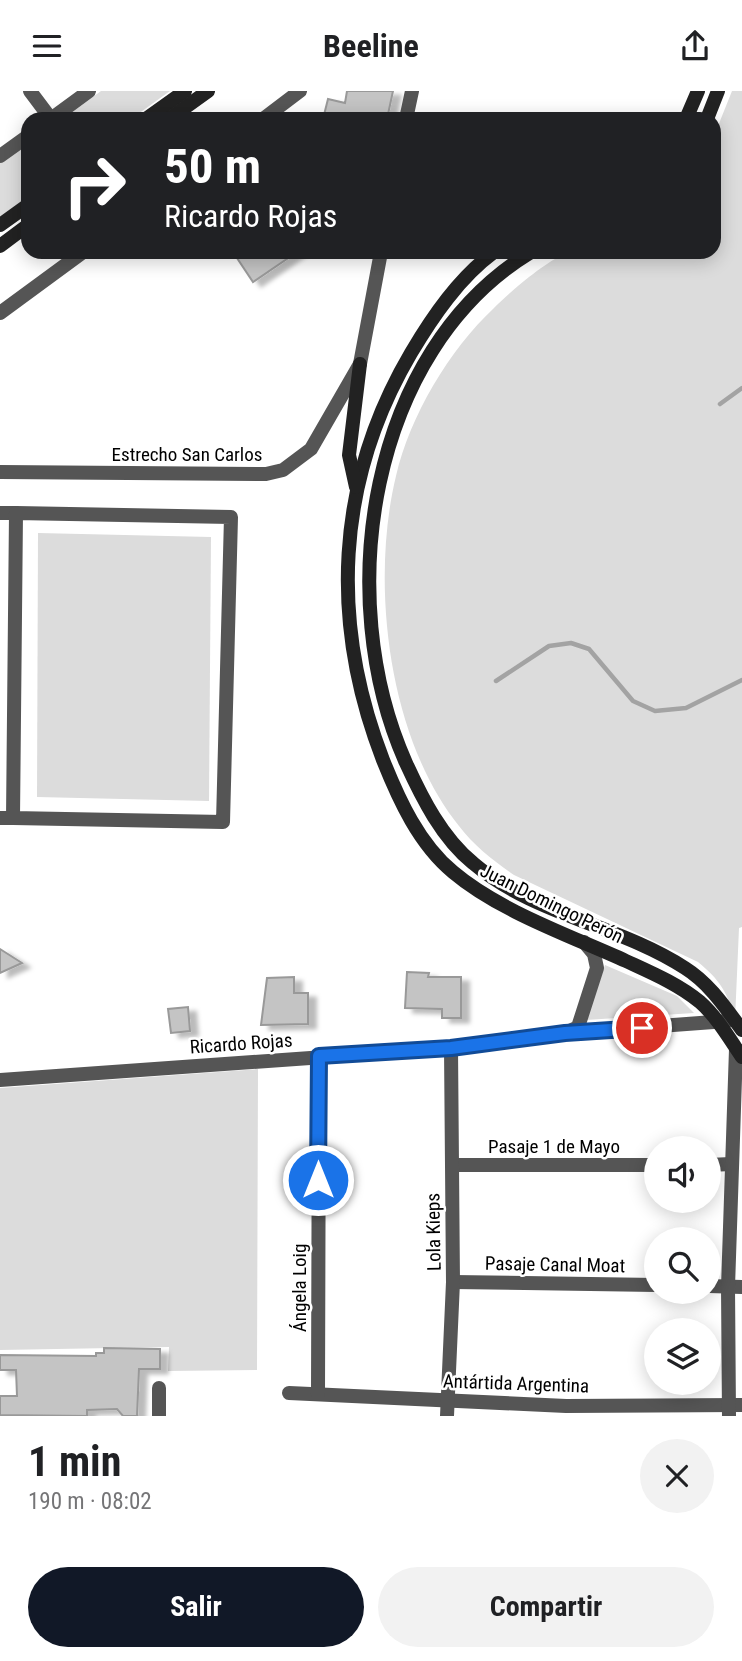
<!DOCTYPE html>
<html lang="es">
<meta charset="utf-8">
<style>
:root{--surface:#fff;--page:#f2f2f2;--text:#202124;--muted:#757577;--accent:#111827}
body{margin:0;font-family:"Roboto Condensed",sans-serif;background:var(--page);color:var(--text);height:100vh;display:flex;flex-direction:column;font-size:26px;white-space:nowrap}
*{box-sizing:border-box;margin:0}
p{font-size:23px;color:var(--muted)}
.icon{flex:none;width:38px;height:38px;fill:none;stroke:currentColor;stroke-width:2;stroke-linecap:round;stroke-linejoin:round}
.map{position:relative;height:1325px;overflow:hidden}
.drawer{display:flex;flex-direction:column;background:var(--surface);flex:1}
.drawer>*{flex:none}
.banner{position:absolute;left:21px;top:21px;width:700px;height:147px;border-radius:21px;box-shadow:0 4px 18px #0003;background:#202124;color:#fff;overflow:hidden}
.buttons{position:absolute;left:644px;top:1045px;display:grid;gap:14px}
.buttons a{display:grid;place-items:center;width:77px;height:77px;border-radius:50%;background:var(--surface);box-shadow:0 4px 18px #0003;font-size:35px}
.pin{position:absolute;display:grid;place-items:center;width:60px;height:60px;color:#fff;margin:-30px;border:4px solid #fff;border-radius:50%;box-shadow:0 2px 7px #0007}
.me{position:absolute;width:77px;margin:-38px;rotate:0deg;stroke-linejoin:round;filter:drop-shadow(0 0 5px #0008)}
.turn{display:flex;align-items:center;gap:24px;height:147px;padding:0 28px;font-size:32px}
.turn .icon{width:91px;height:91px;stroke-width:2.5}
.turn b{display:block;font-size:49px;line-height:60px}
.round{display:grid;place-items:center;flex:none;width:74px;height:74px;border-radius:37px;background:var(--page)}
.headline{display:flex;align-items:center;justify-content:space-between;height:119px;padding:0 28px}
h1{font-size:42px;font-weight:700;line-height:52px}
.button{display:flex;gap:14px;margin-top:auto;padding:14px 28px}
.button a{flex:1;height:80px;border-radius:42px;background:var(--accent);color:#fff;font-size:28px;font-weight:700;line-height:80px;text-align:center}
.button a+a{background:var(--page);color:var(--text)}
header{display:flex;justify-content:space-between;align-items:center;height:91px;padding:0 28px;background:var(--surface);font-size:32px;font-weight:700}
.map>svg:first-child{display:block}
</style>
<header><svg class="icon" aria-label="menu" viewBox="0 0 24 24"><path d="M4 6h16M4 12h16M4 18h16"/></svg>Beeline<svg class="icon" aria-label="share" viewBox="0 0 24 24"><path d="M12 15V3M7 8l5-5 5 5M5 13v7h14v-7"/></svg></header>
<div class="map">
<svg width="742" height="1325" viewBox="0 0 742 1325">
<defs>
<filter id="shadow"><feDropShadow dx="8" dy="4.5" stdDeviation="2" flood-color="#0004"/></filter>
</defs>
<rect width="100%" height="100%" fill="#fff"/>
<g fill="#dcdcdc">
<path d="M101,0H170L131,28H63Z"/>
<path d="M732,0H742V836L739,837L735,929C728,902 720,889 698,871L514,784C494,770 474,755 459,735C388,647 370,492 396,385C410,325 449,259 494,217C509,202 551,165 571,161C583,158 600,161 613,161C647,161 680,161 714,161V45Z"/>
<path d="M28,50V106L0,126V71Z"/>
<path d="M38,442L211,446L209,710L37,706Z"/>
<path d="M605,874L677,905L694,922L586,929Z"/>
<path d="M258,978L257,1279L168,1280L169,1256L0,1259V997Z"/>
</g>
<g fill="none" stroke-linecap="round" stroke-linejoin="round">
<g stroke="#a3a3a3" stroke-width="4.5">
<path d="M720,313L742,297"/>
<path d="M496,590L549,555L571,552L589,558L633,610L655,620L686,617L742,589"/>
</g>
</g>
<g fill="#c4c4c4" stroke="#999" stroke-width="2" filter="url(#shadow)">
<path d="M347,0H393L387,28H323L328,8L345,12Z"/>
<path d="M233,161H297L253,191Z"/>
<path d="M0,858L22,872L0,882Z"/>
<path d="M407,881L429,882L428,886H461V927H442V918L405,917Z"/>
<path d="M294,886V902H308V933L261,934L267,887Z"/>
<path d="M188,916L190,940L171,942L168,918Z"/>
<path d="M104,1257L160,1258V1278H139L137,1325H123L117,1318L87,1319V1325L0,1324V1305H17L16,1279H0V1264L96,1265V1262H104Z"/>
</g>
<g fill="none" stroke-linecap="round" stroke-linejoin="round">
<g stroke="#555" stroke-width="14">
<path d="M30,0L51,28"/>
<path d="M51,28L89,0"/>
<path d="M263,28L300,0"/>
<path d="M406,28L412,0"/>
<path d="M0,65L28,45"/>
<path d="M0,222L83,161"/>
<path d="M0,381L266,383L283,379L311,358L360,273L381,161"/>
<path d="M0,422H16"/>
<path d="M0,727H13L223,731L231,426L16,422L13,727"/>
<path d="M565,942L578,936L597,877L594,863L584,851"/>
<path d="M452,1074H656"/>
<path d="M709,1074L731,1073"/>
<path d="M453,1191L656,1194"/>
<path d="M709,1195L742,1196"/>
<path d="M289,1302L566,1315L742,1314"/>
<path d="M318,1303L319,966"/>
<path d="M159,1325V1297"/>
<path d="M447,1325L453,1191L451,957"/>
<path d="M729,1325L728,1196L736,958"/>
</g>
<path stroke="#555" stroke-width="14" d="M0,989L451,957L565,942L727,930"/>
<g stroke="#222" stroke-width="14">
<path d="M146,28L185,0"/>
<path d="M169,28L208,0"/>
<path d="M686,28L698,0"/>
<path d="M707,28L718,0"/>
<path d="M0,134L28,114"/>
<path d="M0,155L28,134"/>
<path d="M494,161C459,187 433,225 411,262C335,391 330,532 383,669C399,709 419,753 453,781C499,820 571,845 626,870C652,882 678,893 700,911C717,926 729,947 742,966"/>
<path d="M531,161C368,260 332,507 406,672C422,707 442,747 473,772C534,824 619,834 685,877C709,892 725,916 742,939"/>
<path d="M356,396L349,364L360,273"/>
</g>
</g>
<g fill="none" stroke-linecap="round" stroke-linejoin="round">
<defs>
<path id="route" d="M318,1089L319,965L451,957L565,942L642,937"/>
</defs>
<use href="#route" stroke="#114b97" stroke-width="18"/>
<use href="#route" stroke="#1a73e8" stroke-width="12"/>
</g>
<g text-anchor="middle" stroke-width="5" stroke-linejoin="round" paint-order="stroke">
<g font-size="19" fill="#000" stroke="#fff">
<text x="187" y="370">Estrecho San Carlos</text>
<text transform="translate(552 812) rotate(26)" y="7">Juan Domingo Perón</text>
<text transform="translate(241 952) rotate(-4)" y="7">Ricardo Rojas</text>
<text x="554" y="1062">Pasaje 1 de Mayo</text>
<text transform="translate(433 1141) rotate(-91)" y="7">Lola Kieps</text>
<text transform="translate(555 1173) rotate(1)" y="7">Pasaje Canal Moat</text>
<text transform="translate(299 1197) rotate(-90)" y="7">Ángela Loig</text>
<text transform="translate(516 1292) rotate(2)" y="7">Antártida Argentina</text>
</g>
</g>
</svg>
<div class="buttons">
<a><svg class="icon" aria-label="sound" viewBox="0 0 24 24"><path d="M4 9h4l5-4v14l-5-4H4zM17 9q2 3 0 6"/></svg></a>
<a><svg class="icon" aria-label="search" viewBox="0 0 24 24"><circle cx="10" cy="10" r="6"/><path d="M15 15l6 6"/></svg></a>
<a><svg class="icon" aria-label="layers" viewBox="0 0 24 24"><path d="M12 4l9 5-9 5-9-5zM3 14l9 5 9-5"/></svg></a>
</div>
<div class="pin" style="left:642px;top:937px;background:#d93025"><svg class="icon" aria-label="arrive" viewBox="0 0 24 24"><path d="M6 21V4h12l-3 4 3 4H6"/></svg></div>
<svg class="me" style="left:318px;top:1089px" viewBox="-20 -20 40 40"><circle r="17" fill="#1a73e8" stroke="#fff" stroke-width="3"/><path d="M0-11L8 9 0 5-8 9z" fill="#fff"/></svg>
<div class="banner">
<div class="turn"><svg class="icon" aria-label="right" viewBox="0 0 24 24"><path d="M7 20v-9h11M14 6l5 5-5 5"/></svg><div><b>50 m</b>Ricardo Rojas</div></div>
</div>
</div>
<section class="drawer">
<div class="headline"><div><h1>1 min</h1><p>190 m · 08:02</p></div><a class="round"><svg class="icon" aria-label="close" viewBox="0 0 24 24"><path d="M6 6l12 12M18 6L6 18"/></svg></a></div>
<div class="button"><a>Salir</a><a>Compartir</a></div>
</section>
